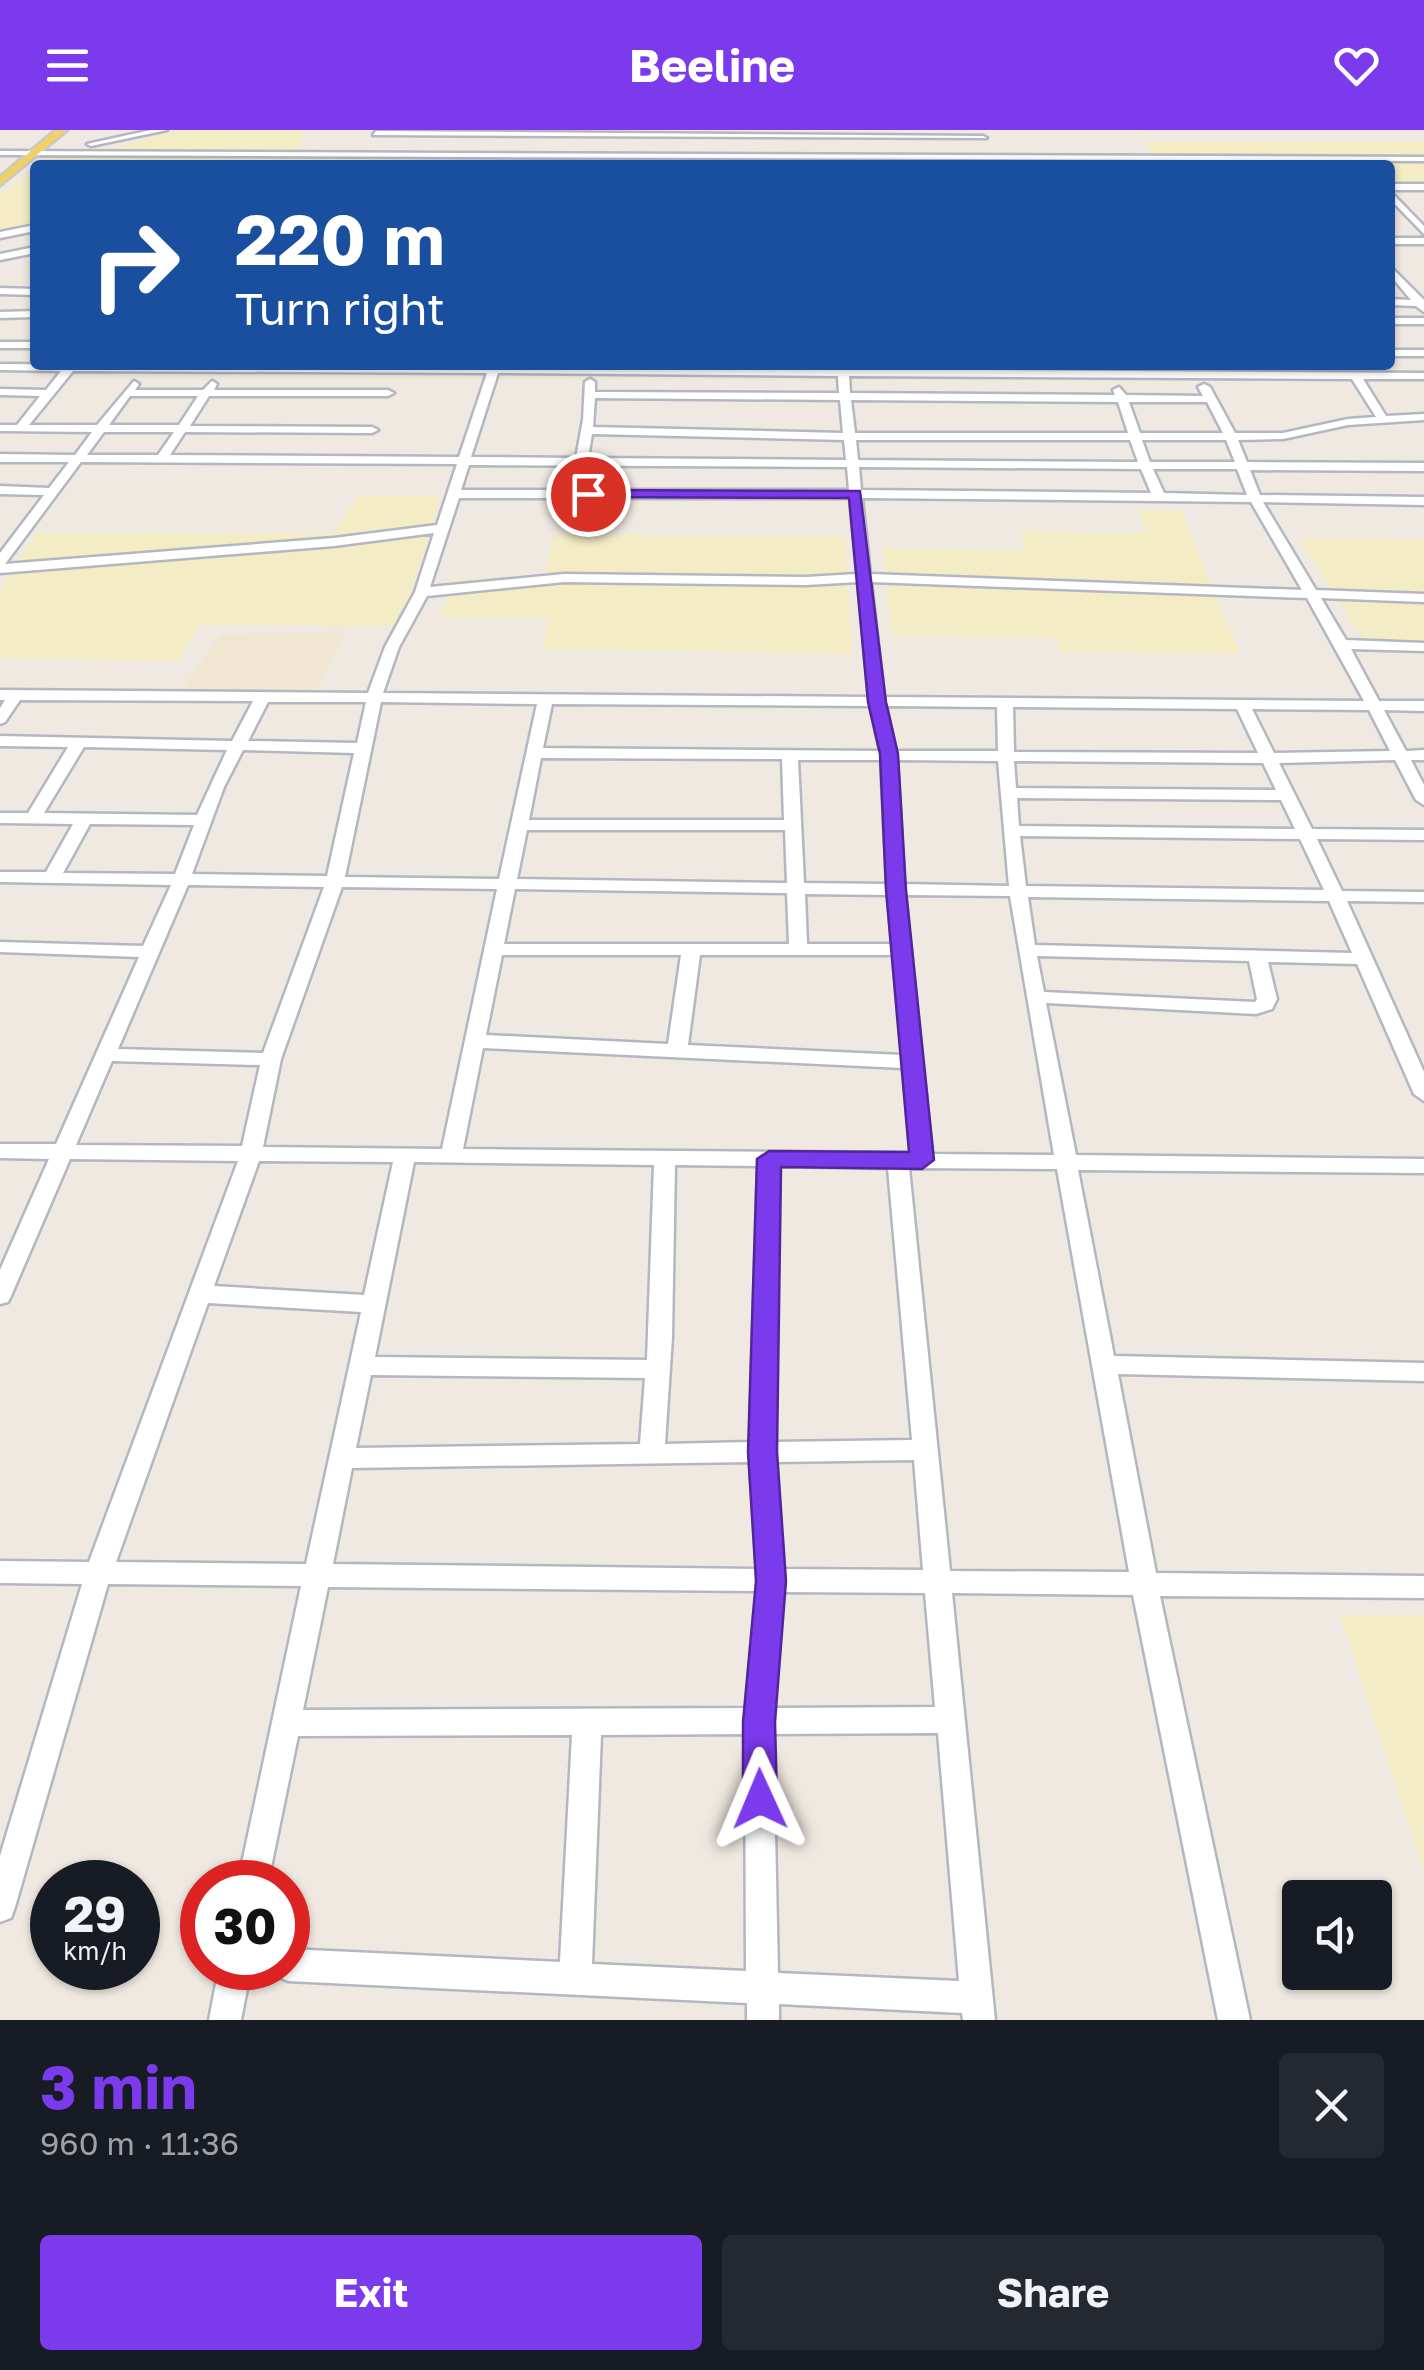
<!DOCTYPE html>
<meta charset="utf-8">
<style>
:root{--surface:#171b24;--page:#242831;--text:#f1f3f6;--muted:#9ea1a6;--accent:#7c3aed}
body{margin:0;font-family:"Golos Text",sans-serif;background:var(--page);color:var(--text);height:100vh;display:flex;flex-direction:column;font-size:38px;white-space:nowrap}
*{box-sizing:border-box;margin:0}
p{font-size:32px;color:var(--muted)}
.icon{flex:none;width:55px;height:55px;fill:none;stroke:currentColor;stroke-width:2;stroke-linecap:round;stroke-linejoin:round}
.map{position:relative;height:1890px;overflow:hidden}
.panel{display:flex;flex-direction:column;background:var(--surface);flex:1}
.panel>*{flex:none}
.hud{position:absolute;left:30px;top:30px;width:1365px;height:210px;border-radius:10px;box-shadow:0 2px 8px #0004;background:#1a4fa0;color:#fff;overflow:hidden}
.fabs{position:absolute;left:1282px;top:1750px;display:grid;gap:20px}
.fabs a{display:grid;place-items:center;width:110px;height:110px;border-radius:10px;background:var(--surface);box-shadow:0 2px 8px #0004;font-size:50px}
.speed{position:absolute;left:30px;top:1730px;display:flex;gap:20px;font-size:50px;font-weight:700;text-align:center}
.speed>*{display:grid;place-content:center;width:130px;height:130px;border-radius:50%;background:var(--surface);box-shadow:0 2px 8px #0004;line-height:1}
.speed small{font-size:25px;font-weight:400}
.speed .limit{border:15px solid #d22;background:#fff;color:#111}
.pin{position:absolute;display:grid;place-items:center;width:85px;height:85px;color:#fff;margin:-42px;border:5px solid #fff;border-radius:50%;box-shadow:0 2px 10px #0007}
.me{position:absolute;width:110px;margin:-55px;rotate:359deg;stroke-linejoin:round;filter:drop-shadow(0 0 8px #0008)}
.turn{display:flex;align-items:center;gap:35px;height:210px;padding:0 40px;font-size:45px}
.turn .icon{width:130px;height:130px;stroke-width:2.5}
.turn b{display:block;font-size:70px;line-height:85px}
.round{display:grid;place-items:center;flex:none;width:105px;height:105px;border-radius:10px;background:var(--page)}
.headline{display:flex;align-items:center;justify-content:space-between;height:170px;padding:0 40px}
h1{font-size:60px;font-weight:700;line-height:75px;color:var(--accent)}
.cta{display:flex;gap:20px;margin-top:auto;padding:20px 40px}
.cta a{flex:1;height:115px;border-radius:10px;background:var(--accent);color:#fff;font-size:40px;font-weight:700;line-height:115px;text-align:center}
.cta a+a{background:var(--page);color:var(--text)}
header{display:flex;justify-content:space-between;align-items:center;height:130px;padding:0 40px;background:var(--accent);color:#fff;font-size:45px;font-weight:700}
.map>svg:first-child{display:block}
</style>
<header><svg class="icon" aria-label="menu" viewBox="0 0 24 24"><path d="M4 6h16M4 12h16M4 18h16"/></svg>Beeline<svg class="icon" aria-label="heart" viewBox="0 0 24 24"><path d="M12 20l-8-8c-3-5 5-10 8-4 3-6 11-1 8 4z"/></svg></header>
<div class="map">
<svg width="1424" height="1890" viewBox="0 0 1424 1890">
<rect width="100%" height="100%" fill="#efe9e1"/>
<path fill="#f0e6d1" d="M346,501L318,559L179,563L221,504Z"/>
<g fill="#f3ecc5">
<path d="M174,0H304L298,29H390L361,35H38L47,28H84Z"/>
<path d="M1145,12H1424V54H1390V35H585L1156,32Z"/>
<path d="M35,37V98L0,105V66Z"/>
<path d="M359,365L441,367L400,496L201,495L178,531L0,528V460L37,402L332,404Z"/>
<path d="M1138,380L1181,381L1241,524L1060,522L1056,508L892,506L883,418L1025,420L1022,401L1146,403Z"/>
<path d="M554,404L845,407L852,524L542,520L548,489L440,487L453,449L543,450Z"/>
<path d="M1298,408L1424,409V514H1367Z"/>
<path d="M1340,1485H1424V1741Z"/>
</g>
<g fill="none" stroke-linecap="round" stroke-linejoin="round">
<defs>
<g id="minor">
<path d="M151,0H167L91,16L87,14Z"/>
<path d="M376,1L983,6L987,8L373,5Z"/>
<path d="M0,21L1424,27V31L0,25Z"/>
<rect x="1390" y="54" width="34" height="6"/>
<path d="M1390,61L1424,96V104L1390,69Z"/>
<path d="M35,95V101L0,108V102Z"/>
<rect x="1390" y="108" width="34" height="6"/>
<path d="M35,117V123L0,130V124Z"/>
<path d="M1390,136L1424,170V182L1416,176L1390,175V169L1411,170L1390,145Z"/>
<path d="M0,158L35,159V165L0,164Z"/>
<path d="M35,181V187L0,188V182Z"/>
<rect x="1390" y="188" width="34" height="6"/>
<rect x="0" y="212" width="35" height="6"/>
<rect x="1390" y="220" width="34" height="6"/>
<path d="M0,234L837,239V235H847L848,239L1424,243V249H1363L1386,286L1424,284V290L1348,295L1283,309L1238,310L1247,332L1424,333V341L1250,340L1260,365L1424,367V375L1263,372L1316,460L1424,464V472L1321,468L1346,510L1424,513V521L1351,519L1379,571H1424V581L1384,580L1406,621L1424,620V630H1411L1424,655V675L1416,670L1395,630L1279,633L1312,699L1424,700V710L1317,709L1342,761L1424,762V772L1347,771L1424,942V971L1414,964L1357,834L1268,832L1277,869L1272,879L1256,884L1046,873L1076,1025L1424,1029V1043L1078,1040L1114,1226L1424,1233V1251L1118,1244L1156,1443L1424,1446V1468L1160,1466L1250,1890H1218L1133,1465L952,1463L995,1890H963L962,1883L779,1874V1890H747V1873L288,1851L277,1846L273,1838H288V1819L560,1832L572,1605L298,1606L268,1752H238L301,1456L108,1454L15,1777L11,1788L0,1792V1726L82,1454L0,1453V1431L89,1432L238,1031L70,1029L11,1166L8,1172L0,1174V1140L49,1029L0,1028V1014H56L139,827L0,822V812L143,816L171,755L0,752V742H46L73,694L0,693V683H28L68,617L0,616V606L232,611L253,571L20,570L5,592L0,594V578L5,570H0V560L368,563L385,517L415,462L434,403L334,416L0,443V423L44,365L0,364V356L49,358L69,332H0V324L75,325L92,302L0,301V295H17L40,266L0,265V259L46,260L61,241L0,240ZM73,241L487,243L459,327L170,325L185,302L372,303L378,300L372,297L190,296L209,266H388L394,263L388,260H214L217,254L212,251L203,260H135L139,254L134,251L97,295H29ZM498,243L838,246L839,263L595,262V252L590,249L585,252L583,290L576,328L471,327ZM849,246L1352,249L1376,287L1348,289L1283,303H1235L1210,257L1204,254L1198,257L1203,266L1126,265L1119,257L1113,260L1115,265L850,263ZM130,266H198L179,295H109ZM595,268L840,270L843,303L593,297ZM851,270L1118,272L1128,303H855ZM1129,272H1207L1223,303H1140ZM104,302H174L158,325H87ZM592,304L844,310L846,330L588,328ZM856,310H1130L1138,332L858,330ZM1142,310H1226L1235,332H1150ZM81,332L457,334L437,395L334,408L5,434ZM469,335L847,337L849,360H461ZM859,337L1141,339L1151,363L861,360ZM1153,339H1237L1247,365L1164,363ZM459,368H850L857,444L806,447L564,444L430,457ZM862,368L1251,372L1302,460L870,444ZM564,452L806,455L858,452L869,567L383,563L399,517L427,466ZM871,452L1307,468L1364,571L884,567ZM268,572H366L357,613L248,611ZM381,572L537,574L499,749L345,747ZM552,574L870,576L880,621L543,618ZM886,576L997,577L998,621H896ZM1013,577L1237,579L1258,623L1014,622ZM1252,579L1369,580L1390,621L1274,623ZM84,617L227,620L197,685L44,683ZM243,620L354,623L327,746L192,744L224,657ZM541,628L782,629L784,690H529ZM798,630H881L887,754L804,753ZM897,630L998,631L1009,756L904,754ZM1014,631L1263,633L1276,660L1016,658ZM1017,668L1281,670L1295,699L1019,696ZM90,694L194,695L175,744L63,743ZM527,700H785L787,753L517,749ZM1020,706L1300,709L1324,760L1026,756ZM188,755L324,757L263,923L118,919ZM342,757L497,759L442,1019L263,1017L281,929ZM515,759L787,763L789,814H504ZM805,764L888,765L892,814H807ZM905,765L1010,766L1054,1025L932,1024ZM1028,767L1329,771L1352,823L1035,815ZM502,825H681L668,914L486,905ZM700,825H893L902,925L688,915ZM1037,826L1249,831L1257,869L1255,872L1044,862ZM483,918L903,938L911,1023L463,1019ZM112,931L260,935L242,1016L76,1015ZM259,1031L393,1032L364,1165L214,1156ZM414,1032L654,1035L647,1230L375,1227ZM675,1035L758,1036L750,1312L665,1314L672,1207ZM779,1036L888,1038L912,1310L775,1312ZM909,1038L1057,1039L1129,1442L950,1441ZM208,1173L361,1182L306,1434L116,1432ZM371,1245L645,1248L640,1314L356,1318ZM914,1330L923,1440L783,1439L775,1332ZM750,1332L757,1439L333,1434L352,1338ZM328,1457L757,1461L746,1578L303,1580ZM783,1462L925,1463L935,1577L774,1578ZM938,1603L959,1851L778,1843L773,1604ZM745,1604L746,1841L592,1834L601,1605Z"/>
<path d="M219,1838H251L241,1890H209Z"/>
</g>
<path id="major" d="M56,0H67L0,55V47Z"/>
</defs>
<use href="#minor" stroke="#b4b7c1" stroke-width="5"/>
<use href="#major" stroke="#c9c9c9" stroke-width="5"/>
<use href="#minor" fill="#fff" fill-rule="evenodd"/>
<use href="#major" fill="#f2d163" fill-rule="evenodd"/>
</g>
<path fill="#7c3aed" stroke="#51269a" stroke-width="2.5" d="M588,360L860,361L886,572L898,624L906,760L934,1030L922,1039L781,1037L777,1322L786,1451L775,1592L777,1669L772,1680L760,1685L748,1680L743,1669V1592L756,1451L748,1322L757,1029L769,1021L909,1022L886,760L880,624L868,572L849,368L583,367L581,364Z"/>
</svg>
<div class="fabs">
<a><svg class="icon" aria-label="sound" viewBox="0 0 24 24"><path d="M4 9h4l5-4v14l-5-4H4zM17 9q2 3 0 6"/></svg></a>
</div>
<div class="speed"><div>29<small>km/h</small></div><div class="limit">30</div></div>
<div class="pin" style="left:588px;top:364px;background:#d93025"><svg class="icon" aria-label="arrive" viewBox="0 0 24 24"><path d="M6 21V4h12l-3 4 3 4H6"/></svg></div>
<svg class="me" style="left:760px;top:1669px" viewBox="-20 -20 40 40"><path d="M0-17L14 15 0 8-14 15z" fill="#7c3aed" stroke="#fff" stroke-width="4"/></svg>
<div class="hud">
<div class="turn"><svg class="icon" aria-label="right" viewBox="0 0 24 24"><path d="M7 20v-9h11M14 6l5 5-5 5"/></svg><div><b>220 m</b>Turn right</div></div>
</div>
</div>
<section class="panel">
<div class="headline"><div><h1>3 min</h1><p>960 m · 11:36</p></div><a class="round"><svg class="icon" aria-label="close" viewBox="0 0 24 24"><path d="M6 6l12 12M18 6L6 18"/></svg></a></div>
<div class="cta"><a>Exit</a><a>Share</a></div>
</section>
